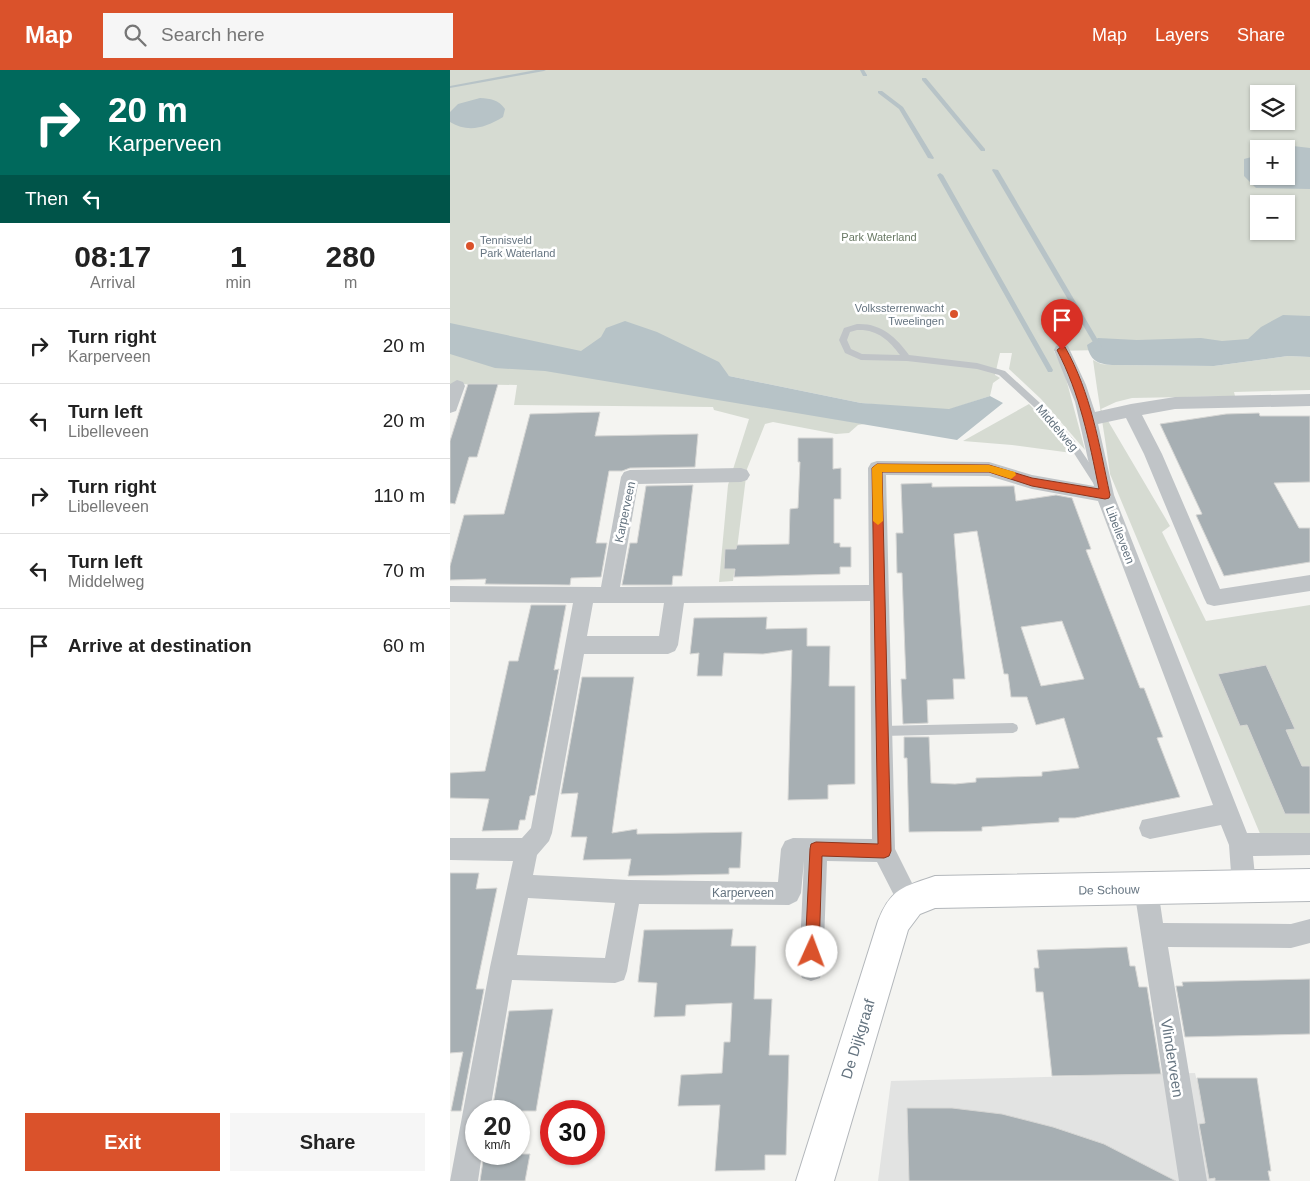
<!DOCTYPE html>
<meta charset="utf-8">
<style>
:root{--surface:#fff;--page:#f6f6f6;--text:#222;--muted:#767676;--line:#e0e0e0;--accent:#da522b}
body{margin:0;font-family:Helvetica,sans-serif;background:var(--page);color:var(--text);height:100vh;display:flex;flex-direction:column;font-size:19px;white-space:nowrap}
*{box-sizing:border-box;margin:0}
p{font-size:16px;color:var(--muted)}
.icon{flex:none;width:28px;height:28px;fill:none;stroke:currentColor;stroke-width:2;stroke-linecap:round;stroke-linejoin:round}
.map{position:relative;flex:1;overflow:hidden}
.sheet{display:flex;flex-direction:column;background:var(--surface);width:450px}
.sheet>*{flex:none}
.hud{background:#00695c;color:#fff;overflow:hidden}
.buttons{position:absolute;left:800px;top:15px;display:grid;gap:10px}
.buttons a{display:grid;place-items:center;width:45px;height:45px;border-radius:0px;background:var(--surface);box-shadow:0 1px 4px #0004;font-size:25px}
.speed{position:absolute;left:15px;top:1030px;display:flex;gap:10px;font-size:25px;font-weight:700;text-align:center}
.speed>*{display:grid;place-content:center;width:65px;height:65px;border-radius:50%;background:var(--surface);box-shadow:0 1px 4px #0004;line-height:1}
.speed small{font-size:12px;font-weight:400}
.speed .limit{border:8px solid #d22;background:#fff;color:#111}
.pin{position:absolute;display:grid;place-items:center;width:42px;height:42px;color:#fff;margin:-51px -21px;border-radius:50% 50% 50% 0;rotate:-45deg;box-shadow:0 0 5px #0007}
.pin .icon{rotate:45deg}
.me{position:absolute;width:55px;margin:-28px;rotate:2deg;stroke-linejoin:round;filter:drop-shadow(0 0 4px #0008)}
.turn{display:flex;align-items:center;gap:18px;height:105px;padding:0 25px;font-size:22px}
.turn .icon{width:65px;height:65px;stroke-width:2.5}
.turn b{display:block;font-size:35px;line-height:42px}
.then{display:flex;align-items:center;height:48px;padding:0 25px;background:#0003;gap:10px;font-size:19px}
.eta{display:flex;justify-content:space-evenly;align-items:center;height:85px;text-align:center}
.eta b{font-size:30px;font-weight:600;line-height:35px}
.action{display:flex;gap:10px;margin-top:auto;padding:10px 25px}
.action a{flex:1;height:58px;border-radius:0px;background:var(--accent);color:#fff;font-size:20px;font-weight:600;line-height:58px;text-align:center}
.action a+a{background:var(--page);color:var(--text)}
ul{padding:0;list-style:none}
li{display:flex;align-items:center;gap:15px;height:75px;padding:0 25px;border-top:1px solid var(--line)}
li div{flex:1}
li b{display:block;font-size:19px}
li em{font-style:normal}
header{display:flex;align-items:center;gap:30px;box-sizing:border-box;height:70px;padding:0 25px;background:var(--accent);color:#fff}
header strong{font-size:24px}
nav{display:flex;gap:28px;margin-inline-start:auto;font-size:18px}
.search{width:350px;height:45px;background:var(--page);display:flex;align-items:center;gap:12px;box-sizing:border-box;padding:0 18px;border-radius:0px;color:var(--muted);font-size:19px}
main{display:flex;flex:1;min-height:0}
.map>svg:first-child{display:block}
</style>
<header>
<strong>Map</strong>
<div class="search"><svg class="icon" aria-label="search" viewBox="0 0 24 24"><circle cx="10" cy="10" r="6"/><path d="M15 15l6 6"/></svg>Search here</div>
<nav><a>Map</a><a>Layers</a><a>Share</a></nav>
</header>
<main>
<section class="sheet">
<div class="hud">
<div class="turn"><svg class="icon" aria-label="right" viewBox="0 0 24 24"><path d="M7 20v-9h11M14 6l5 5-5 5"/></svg><div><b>20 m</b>Karperveen</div></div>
<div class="then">Then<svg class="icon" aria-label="left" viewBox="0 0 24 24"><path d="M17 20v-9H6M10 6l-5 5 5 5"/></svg></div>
</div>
<div class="eta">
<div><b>08:17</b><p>Arrival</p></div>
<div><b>1</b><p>min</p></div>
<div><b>280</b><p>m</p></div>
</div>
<ul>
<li><svg class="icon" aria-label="right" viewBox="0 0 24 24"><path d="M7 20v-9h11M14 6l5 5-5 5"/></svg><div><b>Turn right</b><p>Karperveen</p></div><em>20 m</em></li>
<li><svg class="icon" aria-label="left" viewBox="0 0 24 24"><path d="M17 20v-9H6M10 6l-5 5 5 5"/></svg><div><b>Turn left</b><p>Libelleveen</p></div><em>20 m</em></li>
<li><svg class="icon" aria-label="right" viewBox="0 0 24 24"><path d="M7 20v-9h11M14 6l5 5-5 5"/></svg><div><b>Turn right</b><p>Libelleveen</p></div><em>110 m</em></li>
<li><svg class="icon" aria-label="left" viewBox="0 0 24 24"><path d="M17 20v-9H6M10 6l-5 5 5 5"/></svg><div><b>Turn left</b><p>Middelweg</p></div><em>70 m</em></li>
<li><svg class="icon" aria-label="arrive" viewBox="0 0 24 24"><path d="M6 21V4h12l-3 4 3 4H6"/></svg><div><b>Arrive at destination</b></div><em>60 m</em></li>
</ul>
<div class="action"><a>Exit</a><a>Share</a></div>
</section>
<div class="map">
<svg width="860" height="1111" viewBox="0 0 860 1111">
<rect width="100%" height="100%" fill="#f4f4f1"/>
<path fill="#e2e3e2" d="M745,1003L772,1111H428L441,1011Z"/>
<g fill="#d6dbd2" fill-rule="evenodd">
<path d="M0,0H860V281L650,280L604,281L614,301L635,380L591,329L559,299L562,283H550L545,305L550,308L543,313L540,326L495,341L411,333L279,306L258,287L140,277L131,282L91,273L0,266ZM809,24H836V51H809ZM809,79H836V106H809ZM809,134H836V161H809Z"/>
<path d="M0,279L414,354L408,355L399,363L386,364L323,352L315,354L297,399L283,511L269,512L278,415L299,349L264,340L263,337L64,335L67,315L4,314L0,320Z"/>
<path d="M838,286L860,287V320L784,322L785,326L682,328L666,332L651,339L720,456L712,462L756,551L860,535V765L811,766L660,404C655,366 648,328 643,290L651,294L662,295L764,296Z"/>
<path d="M579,334L618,375L622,383L562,375L513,371Z"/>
</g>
<g fill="#b7c3c7">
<path d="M30,28C41,29 48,29 55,39L53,47C35,58 18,63 0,52V42L8,34Z"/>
<path d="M843,76L860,78V119L806,118L794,106V89L809,85V106H836V79H832Z"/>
<path d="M833,245L860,246V287L838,286L764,296L662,295C647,294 640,290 637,275L648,268L687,270L751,268L772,271L798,269L811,257Z"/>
<path d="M175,251L207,262L269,292L279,306L411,333L499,339L540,326L553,333L507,370L95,301L45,298L0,284V253L131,281L151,267L156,258Z"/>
</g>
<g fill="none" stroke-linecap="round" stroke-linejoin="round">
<g fill="#b7c3c7" fill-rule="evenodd">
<path d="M86,0H96L94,1L0,18V16Z"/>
<path d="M410,0H414L417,5V6H413Z"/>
<path d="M472,8H476L535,79V81H531L472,10Z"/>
<path d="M428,21H432L453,37L484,88L483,89L478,88L449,39L428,23Z"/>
<path d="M543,99L548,100L652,277L651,279H647L542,100Z"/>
<path d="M490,103L493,105L603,300L602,302H598L597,300L487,105Z"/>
</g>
</g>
<g fill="#a7afb3" stroke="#d6d6d4" fill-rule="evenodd">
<path d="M18,314H48L27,387H19L5,434L0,433V371Z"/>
<path d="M150,342L145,366L248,364L245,397L180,398L172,401H159L146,473H157L151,507L121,508L120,515L35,514L36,509L0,510V496L14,445L54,444L80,344Z"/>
<path d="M809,343L810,346H860V412L824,413L849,458H860V492L774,506L746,445L752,444L710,354L776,344Z"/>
<path d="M348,368H383V399L391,398V429H384V473H390V477H401V497H390V504L284,507L285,499H274L275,479H286L287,475L339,474L340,439L348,438L350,392H348Z"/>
<path d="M482,413V417L564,416L566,431L606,425L622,428L641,479L636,480L683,600L690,618H694L713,667L707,668L730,727L625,748H609V752L532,757V761L459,762L457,688H454V667H479L481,713L505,714L526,712V708L592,706V702L629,698L614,648L586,655L577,627H561L558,604H554L527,461L504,464L515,609H503L504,629L477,630L478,653L453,654L451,609H456L455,584L452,503H447L446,463H453L451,414ZM612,551L634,609L591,616L571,557Z"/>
<path d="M243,415L232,506H223L222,515H172L180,473H187L196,416Z"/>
<path d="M81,535H116L104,600L109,599L85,725L80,726L75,750H70L68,760L32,761L39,729L0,728V703L35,701L59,591H68Z"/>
<path d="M317,547L316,559L357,558V576H380L379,616H405V714L378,715V729L338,730L342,580L313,584L274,583L272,606H247L249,583L240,584L244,548Z"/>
<path d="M816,595L845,659L836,660L852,696H860V744H835L797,655L790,656L768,604Z"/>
<path d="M132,607H184L162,763L187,759V764L292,762L290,798H279V804L178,806L181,789L133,790L137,767H121L128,723L111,724Z"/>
<path d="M0,803H29L26,819L47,818L26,919H34L11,1041H1L13,982L0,983Z"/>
<path d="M283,859L281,876H306L304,929H322L319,985H339L336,1085H315V1100L265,1101L270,1035L228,1036L231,1005L272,1003L274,972H280L282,933L236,935L235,946L204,947L207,913L188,912L194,860Z"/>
<path d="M677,877L680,896H685L689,917H697L711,1004L602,1006L593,922H586L584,898H589L587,880Z"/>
<path d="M860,909V964L735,967L726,916H733L732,912Z"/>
<path d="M103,939L86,1041H42L59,941Z"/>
<path d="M747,1008H807L821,1101H818L820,1111H765V1108L759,1109L749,1054L755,1053Z"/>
<path d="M457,1038H502L552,1044L603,1057L654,1074L726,1111H459Z"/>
<path d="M34,1084H80L75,1111H30Z"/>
</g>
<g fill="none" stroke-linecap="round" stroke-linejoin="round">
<defs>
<path id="secondary" d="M860,799V831L485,838L470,844L458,860L384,1111H346L428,851C441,818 453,817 485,806Z"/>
</defs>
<use href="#secondary" stroke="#b3b7bb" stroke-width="2"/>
<g fill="#c0c4c7" fill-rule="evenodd">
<path d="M407,254C431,253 446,267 459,285L527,293L555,301L590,333L624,370L651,410L653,413L651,416H645L618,374L584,337L549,305L527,299L457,291L411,290L395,283L389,270L394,258ZM407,260C427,259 439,270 450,285L412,284L401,279L397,270L400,262Z"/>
<path d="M563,653L567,655L568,658L567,661L563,663L432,666L428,665L427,661L428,657L432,656Z"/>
</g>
<g fill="#c0c4c7" fill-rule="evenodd">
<path d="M612,274L618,276L636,315L645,342L681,334L725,327L860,324V336L725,339L692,345L712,384L770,519L860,505V521L764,536L757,534L754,528L694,384L676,348L648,354L664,425L797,763H860V785L803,786L806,816L802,824L794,828L786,824L782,816L779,775L771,755L700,769L692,766L689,758L692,750L763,735L648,431L582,419L539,406L436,405L445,779L471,831L467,839L459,843L451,839L427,792L377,791L373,899L370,908L361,911L352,908L349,899L354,791L351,823L347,831L339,835L189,834L177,901L174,910L165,913L62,910L40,1041H26V1084H32L28,1111H0L40,897L63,791L0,790V768H72L81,758L123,533L0,532V516L151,517L171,407L174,402L180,400L291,398L297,400L300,405L297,410L291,412L188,414L170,517L419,515L418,398L421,393L427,391L539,392L582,405L644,416L625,332L604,280L606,276ZM420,531L422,769L343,768L335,771L331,779L328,812L179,810L83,805L87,785L99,771L102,763L134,584H218L225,581L228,575L234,533ZM143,533H214L209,566H137ZM78,828L165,833L155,888L67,885Z"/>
<path d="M7,310L13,312L15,316L6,341L0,343V314Z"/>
<path d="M696,807L704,811L708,819L713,853L841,854L860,849V873L841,878L718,877L757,1111H729L684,819L688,811Z"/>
</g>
<use href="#secondary" fill="#fff" fill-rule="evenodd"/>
</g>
<path fill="#da522b" stroke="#8e351c" d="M612,276L615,277C641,323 649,374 660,425L659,428L655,429L582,416L539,402H432L441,781L439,786L434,788L372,786L369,882L367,887L362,889L357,887L355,882L360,779L361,774L366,772L428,774L422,398L427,394L539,395L582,408L649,419C639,370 630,324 607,280Z"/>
<path fill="#f59e0b" d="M427,394L539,395L565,402L566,405L561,409L539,402H432L433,451L428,455L423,451L422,398Z"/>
<g fill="#da522b" stroke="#fff" stroke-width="2">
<circle cx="20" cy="176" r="5"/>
<circle cx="504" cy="244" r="5"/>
</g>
<g text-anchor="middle" stroke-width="5" stroke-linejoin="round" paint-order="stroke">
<g font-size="11" fill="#687863" stroke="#fff">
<text x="429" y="171">Park Waterland</text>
</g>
<g font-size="11" fill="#657480" stroke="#fff" text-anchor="start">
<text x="30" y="174">Tennisveld<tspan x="30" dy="13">Park Waterland</tspan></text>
<text x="494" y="242" text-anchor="end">Volkssterrenwacht<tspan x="494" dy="13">Tweelingen</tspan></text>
</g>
<g font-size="12" fill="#657480" stroke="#fff">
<text transform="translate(607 358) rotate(49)" y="4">Middelweg</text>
<text transform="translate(175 442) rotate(-78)" y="4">Karperveen</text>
<text transform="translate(670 465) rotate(69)" y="4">Libelleveen</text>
<text transform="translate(659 820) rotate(-1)" y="4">De Schouw</text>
<text x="293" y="827">Karperveen</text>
</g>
<g font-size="15" fill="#657480" stroke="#fff">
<text transform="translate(408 969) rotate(-73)" y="5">De Dijkgraaf</text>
<text transform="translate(722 988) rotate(81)" y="5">Vlinderveen</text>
</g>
</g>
</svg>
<div class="buttons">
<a><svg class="icon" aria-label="layers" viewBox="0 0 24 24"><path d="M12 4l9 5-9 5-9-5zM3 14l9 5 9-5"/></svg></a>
<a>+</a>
<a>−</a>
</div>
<div class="speed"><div>20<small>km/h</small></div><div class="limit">30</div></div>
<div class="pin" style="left:612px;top:280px;background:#d93025"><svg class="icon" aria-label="arrive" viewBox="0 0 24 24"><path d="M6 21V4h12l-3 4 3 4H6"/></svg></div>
<svg class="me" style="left:362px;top:882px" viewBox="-20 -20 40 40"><circle r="19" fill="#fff"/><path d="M0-13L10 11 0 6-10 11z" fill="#da522b"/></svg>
</div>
</main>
